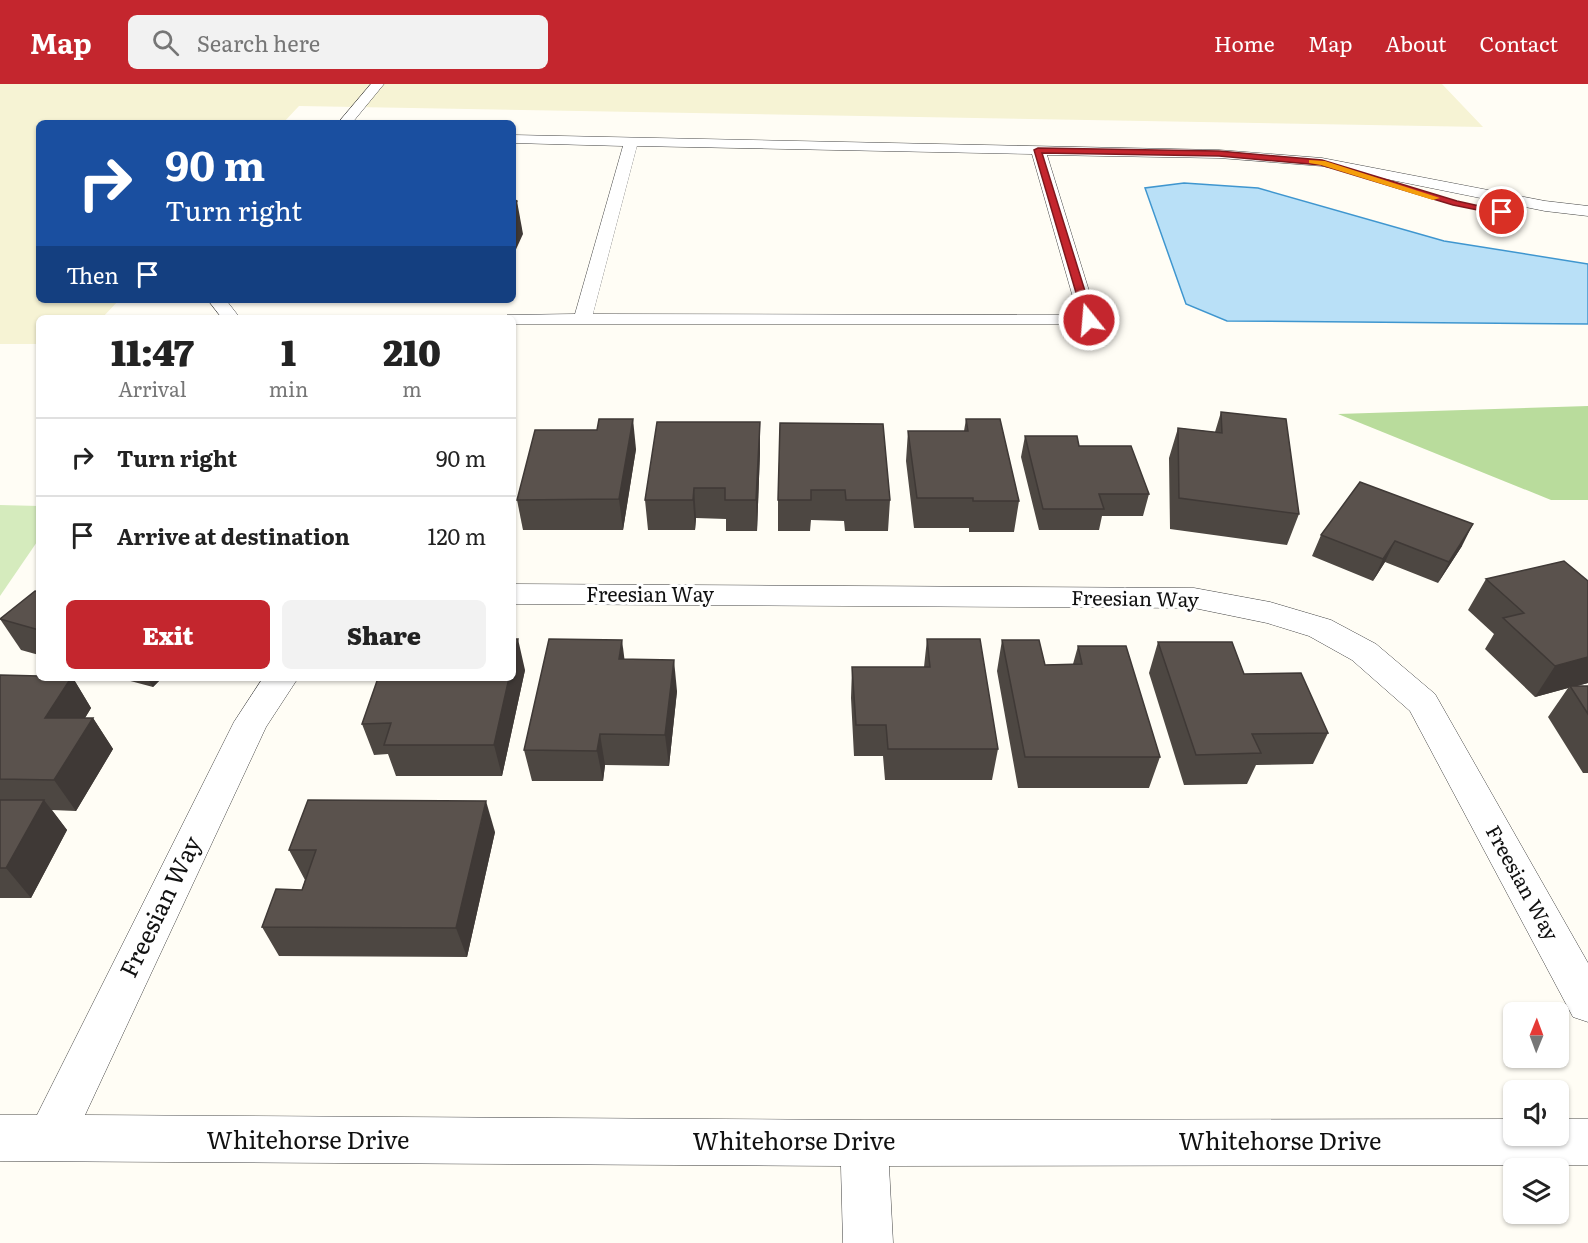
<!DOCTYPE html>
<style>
:root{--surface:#fff;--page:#f2f2f2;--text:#222;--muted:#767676;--line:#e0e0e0;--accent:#c4262e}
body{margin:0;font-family:Literata,serif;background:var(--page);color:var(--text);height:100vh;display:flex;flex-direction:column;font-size:22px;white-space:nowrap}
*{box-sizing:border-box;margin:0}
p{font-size:20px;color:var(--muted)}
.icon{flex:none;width:33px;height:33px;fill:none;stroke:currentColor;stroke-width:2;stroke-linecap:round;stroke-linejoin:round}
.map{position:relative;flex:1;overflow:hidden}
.side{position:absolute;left:36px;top:231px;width:480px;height:366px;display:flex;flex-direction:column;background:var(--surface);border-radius:9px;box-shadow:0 2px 4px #0004}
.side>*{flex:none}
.banner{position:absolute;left:36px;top:36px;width:480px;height:183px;border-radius:9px;box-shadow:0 2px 4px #0004;background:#1a4fa0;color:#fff;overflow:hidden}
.needle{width:39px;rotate:1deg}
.buttons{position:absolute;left:1503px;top:918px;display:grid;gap:12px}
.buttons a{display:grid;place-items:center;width:66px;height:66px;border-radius:9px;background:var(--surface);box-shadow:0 2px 4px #0004;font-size:30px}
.pin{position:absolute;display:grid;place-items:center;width:51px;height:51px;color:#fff;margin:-26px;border:3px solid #fff;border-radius:50%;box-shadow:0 2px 6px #0007}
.me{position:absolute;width:66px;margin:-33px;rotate:343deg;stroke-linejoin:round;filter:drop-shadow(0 0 4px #0008)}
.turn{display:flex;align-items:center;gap:21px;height:126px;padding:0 30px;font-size:27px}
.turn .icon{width:78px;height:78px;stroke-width:2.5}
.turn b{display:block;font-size:42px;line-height:51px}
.then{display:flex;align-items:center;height:57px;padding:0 30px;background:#0003;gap:12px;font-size:22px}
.eta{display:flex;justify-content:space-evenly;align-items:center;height:102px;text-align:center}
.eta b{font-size:36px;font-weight:800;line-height:42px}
.button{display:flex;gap:12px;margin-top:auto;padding:12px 30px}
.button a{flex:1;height:69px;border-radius:9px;background:var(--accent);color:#fff;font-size:24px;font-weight:800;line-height:69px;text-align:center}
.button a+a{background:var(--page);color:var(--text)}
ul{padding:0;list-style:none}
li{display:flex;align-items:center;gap:18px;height:78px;padding:0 30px;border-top:2px solid var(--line)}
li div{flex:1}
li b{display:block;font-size:22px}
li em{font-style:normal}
header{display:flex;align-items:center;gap:36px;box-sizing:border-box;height:84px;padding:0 30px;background:var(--accent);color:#fff}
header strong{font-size:28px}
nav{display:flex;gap:33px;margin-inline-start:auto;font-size:21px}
.search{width:420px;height:54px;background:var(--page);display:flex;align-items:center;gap:15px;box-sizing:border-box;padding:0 21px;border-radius:9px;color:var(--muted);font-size:22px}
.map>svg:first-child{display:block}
</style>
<header>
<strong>Map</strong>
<div class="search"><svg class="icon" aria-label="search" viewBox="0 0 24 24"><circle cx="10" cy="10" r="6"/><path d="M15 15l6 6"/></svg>Search here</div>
<nav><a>Home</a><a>Map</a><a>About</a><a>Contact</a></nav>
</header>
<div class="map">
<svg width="1588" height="1159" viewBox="0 0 1588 1159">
<rect width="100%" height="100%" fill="#fffdf5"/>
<path fill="#f6f3d4" d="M0,0H1442L1483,43L299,22L283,39H39V216H119L102,234H39V260H0Z"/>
<path fill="#d5ebbd" d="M0,421L39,422V455L0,512Z"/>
<path fill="#b9dc9c" d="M1588,322V416H1551L1338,330Z"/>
<path fill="#b9e0f7" stroke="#3f96cf" stroke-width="1.5" d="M1184,99L1258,104L1444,157L1588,180V240L1227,237L1186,220L1145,104Z"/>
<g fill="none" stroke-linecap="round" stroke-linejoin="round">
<defs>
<g id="lane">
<path d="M371,0H384L352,39H338Z"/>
<path d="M513,51L1219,66L1322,74L1545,117L1588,122V132L1545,127L1322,82L1219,74L1047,71L1098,236L1095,240H513V234H505L507,231L575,230L623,62L513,59ZM637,62L1032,70L1078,231L593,230Z"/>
<path d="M208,216H226L240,234H222Z"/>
</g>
<g id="street">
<path d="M513,500L1194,504L1270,518L1331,536L1376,560L1435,610L1588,879V938L1573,933L1410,627L1352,576L1309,552L1267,539L1194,524L513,520Z"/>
<path d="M263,594H298L266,643L85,1031L864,1036L1514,1035V1052H1558V1035H1588V1081L889,1082L893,1159H843L841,1082L0,1077V1031H37L234,638Z"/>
</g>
</defs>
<use href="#lane" stroke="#444" stroke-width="1"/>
<use href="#street" stroke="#444" stroke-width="1"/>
<use href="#lane" fill="#fff" fill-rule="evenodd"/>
<use href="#street" fill="#fff" fill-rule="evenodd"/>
</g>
<g fill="#4d4742">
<path d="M1221,328L1299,430L1287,461L1170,445L1169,374L1178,344L1215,348Z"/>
<path d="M966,335L1019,417L1014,448H969V444H914L906,377L908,347H964Z"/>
<path d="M760,338V368L757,447H726V435L696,434L695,446H648L645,416Z"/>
<path d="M780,339L890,416L888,447H845L844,437L811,436L810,447H778V416Z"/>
<path d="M597,346L636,365L623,446H523L517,416Z"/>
<path d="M1025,352L1079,362L1149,410L1143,432H1102L1099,446H1039L1021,373Z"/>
<path d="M1321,451L1462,462L1438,499L1385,478L1373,497L1312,472Z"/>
<path d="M1486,495L1588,497V599L1576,602H1588V689H1583L1548,633L1568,604L1535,613L1485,565L1494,550L1468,526Z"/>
<path d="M39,508V571L21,566L0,535Z"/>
<path d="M927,555L998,665L992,696H885L883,672H854L851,614L852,583H924Z"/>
<path d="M1002,556L1045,581L1073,580L1078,562L1160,673L1149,704H1018L997,587Z"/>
<path d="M1158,558L1244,590L1328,649L1313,680L1256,681L1247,700L1184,701L1149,589Z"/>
<path d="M625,575L677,607L669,682L605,681L603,697H532L524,666Z"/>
<path d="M525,586L502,692H396L388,670L374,671L362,640Z"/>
<path d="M0,591L39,594H73L91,624L85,634H93L113,665L76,727L52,726L67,746L31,814H0Z"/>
<path d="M119,594H162L153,603Z"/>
<path d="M495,748L467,873L279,872L262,843L302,806L305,796L289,766Z"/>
</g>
<g fill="#3f3936">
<path d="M517,117L523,150L513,172V126Z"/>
<path d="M633,335L636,365L623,446L619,415Z"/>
<path d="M760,338V368L757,447L756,416Z"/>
<path d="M694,404L696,434L695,446L693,416Z"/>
<path d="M1473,440L1462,462L1438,499L1449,478Z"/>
<path d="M1395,457L1385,478L1373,497L1383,475Z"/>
<path d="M518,555L525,586L502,692L494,661L509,594H513V578Z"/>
<path d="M622,556L626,587L619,575Z"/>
<path d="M1588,573V599L1570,604V602L1568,604L1535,613L1555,582Z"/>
<path d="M674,576L677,607L669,682L665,651Z"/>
<path d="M71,594H73L91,624L66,665L45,634Z"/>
<path d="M147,594H162L153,603Z"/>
<path d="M93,634L113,665L76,727L54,696Z"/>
<path d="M600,650L605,681L603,697L597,667Z"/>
<path d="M44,716L67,746L31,814L6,784Z"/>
<path d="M486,717L495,748L467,873L456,844Z"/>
</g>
<g fill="#5a524d" stroke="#3f3936" stroke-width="1.5">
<path d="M513,115L517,117L513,126Z"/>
<path d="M1221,328L1286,335L1299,430L1179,414L1178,344L1222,349Z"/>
<path d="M599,335H633L619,415L517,416L535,346H597Z"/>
<path d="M966,335H1000L1019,417H973V414H917L908,347H968Z"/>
<path d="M657,338H760L756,416H725V404H694L693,416H645Z"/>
<path d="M780,339L883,340L890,416H846L845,406H811V416H778Z"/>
<path d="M1025,352H1077L1079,362H1131L1149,410H1099L1104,425H1043Z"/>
<path d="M1360,398L1473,440L1449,478L1395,457L1383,475L1321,451Z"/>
<path d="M1564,477L1588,497V573L1555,582L1503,534L1524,529L1486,495Z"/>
<path d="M35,507L39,508V546L0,535Z"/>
<path d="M513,555H518L513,578Z"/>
<path d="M549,555L622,556L619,575L674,576L665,651L600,650L597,667L524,666Z"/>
<path d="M927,555H980L998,665H888L886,641H856L852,583H930Z"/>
<path d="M1002,556H1039L1045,581L1082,580L1078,562H1126L1160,673H1025Z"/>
<path d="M1158,558H1232L1244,590L1301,589L1328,649L1252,650L1261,669L1196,671Z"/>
<path d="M0,591L39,592V594H71L45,634H93L54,696L0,695Z"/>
<path d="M378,594H509L494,661H384L391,639L362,640Z"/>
<path d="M1570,602H1588V630Z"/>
<path d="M0,716H44L6,784H0Z"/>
<path d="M308,716L486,717L456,844L262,843L276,805L302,806L316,766H289Z"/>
</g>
<path fill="#c4262e" stroke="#7f191e" stroke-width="1.5" d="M1038,64L1219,67L1322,76L1457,117L1506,128L1502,131L1453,121L1321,81L1219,72L1042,69L1094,236L1089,239L1084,236L1034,66Z"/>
<path fill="#f59e0b" d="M1309,76L1325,77L1440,114L1433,116L1321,81L1309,79Z"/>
<g text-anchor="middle" stroke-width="6" stroke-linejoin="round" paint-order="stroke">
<g font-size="20" fill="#111" stroke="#fff">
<text x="650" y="518">Freesian Way</text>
<text transform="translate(1135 515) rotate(1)" y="7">Freesian Way</text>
<text transform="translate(1522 799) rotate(61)" y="7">Freesian Way</text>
</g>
<g font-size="24" fill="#111" stroke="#fff">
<text transform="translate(161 823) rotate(-64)" y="8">Freesian Way</text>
<text x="308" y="1065">Whitehorse Drive</text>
<text x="794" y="1066">Whitehorse Drive</text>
<text x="1280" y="1066">Whitehorse Drive</text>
</g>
</g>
</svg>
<div class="buttons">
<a><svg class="needle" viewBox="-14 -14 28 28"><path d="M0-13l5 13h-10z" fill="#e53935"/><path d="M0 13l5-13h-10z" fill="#767676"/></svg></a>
<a><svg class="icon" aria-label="sound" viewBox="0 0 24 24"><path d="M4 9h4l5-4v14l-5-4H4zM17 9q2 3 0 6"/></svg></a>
<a><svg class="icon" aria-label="layers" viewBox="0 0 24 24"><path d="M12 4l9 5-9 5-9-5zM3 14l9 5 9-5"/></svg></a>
</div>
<div class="pin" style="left:1502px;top:128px;background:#d93025"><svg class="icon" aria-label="arrive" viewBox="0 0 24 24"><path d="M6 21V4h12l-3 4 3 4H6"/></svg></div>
<svg class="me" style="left:1089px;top:236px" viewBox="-20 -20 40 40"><circle r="17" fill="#c4262e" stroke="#fff" stroke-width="3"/><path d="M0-11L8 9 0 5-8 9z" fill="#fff"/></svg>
<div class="banner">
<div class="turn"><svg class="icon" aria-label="right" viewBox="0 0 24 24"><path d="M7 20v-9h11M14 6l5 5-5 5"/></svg><div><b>90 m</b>Turn right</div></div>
<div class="then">Then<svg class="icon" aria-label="arrive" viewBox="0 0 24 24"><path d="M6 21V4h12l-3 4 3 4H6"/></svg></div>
</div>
<section class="side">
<div class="eta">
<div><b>11:47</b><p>Arrival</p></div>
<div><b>1</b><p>min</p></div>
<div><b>210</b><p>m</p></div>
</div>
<ul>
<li><svg class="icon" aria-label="right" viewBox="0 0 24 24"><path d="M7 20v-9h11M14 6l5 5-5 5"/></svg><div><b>Turn right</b></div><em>90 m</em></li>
<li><svg class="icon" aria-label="arrive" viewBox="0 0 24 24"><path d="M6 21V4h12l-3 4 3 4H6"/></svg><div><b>Arrive at destination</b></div><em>120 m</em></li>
</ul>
<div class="button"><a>Exit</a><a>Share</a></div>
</section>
</div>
